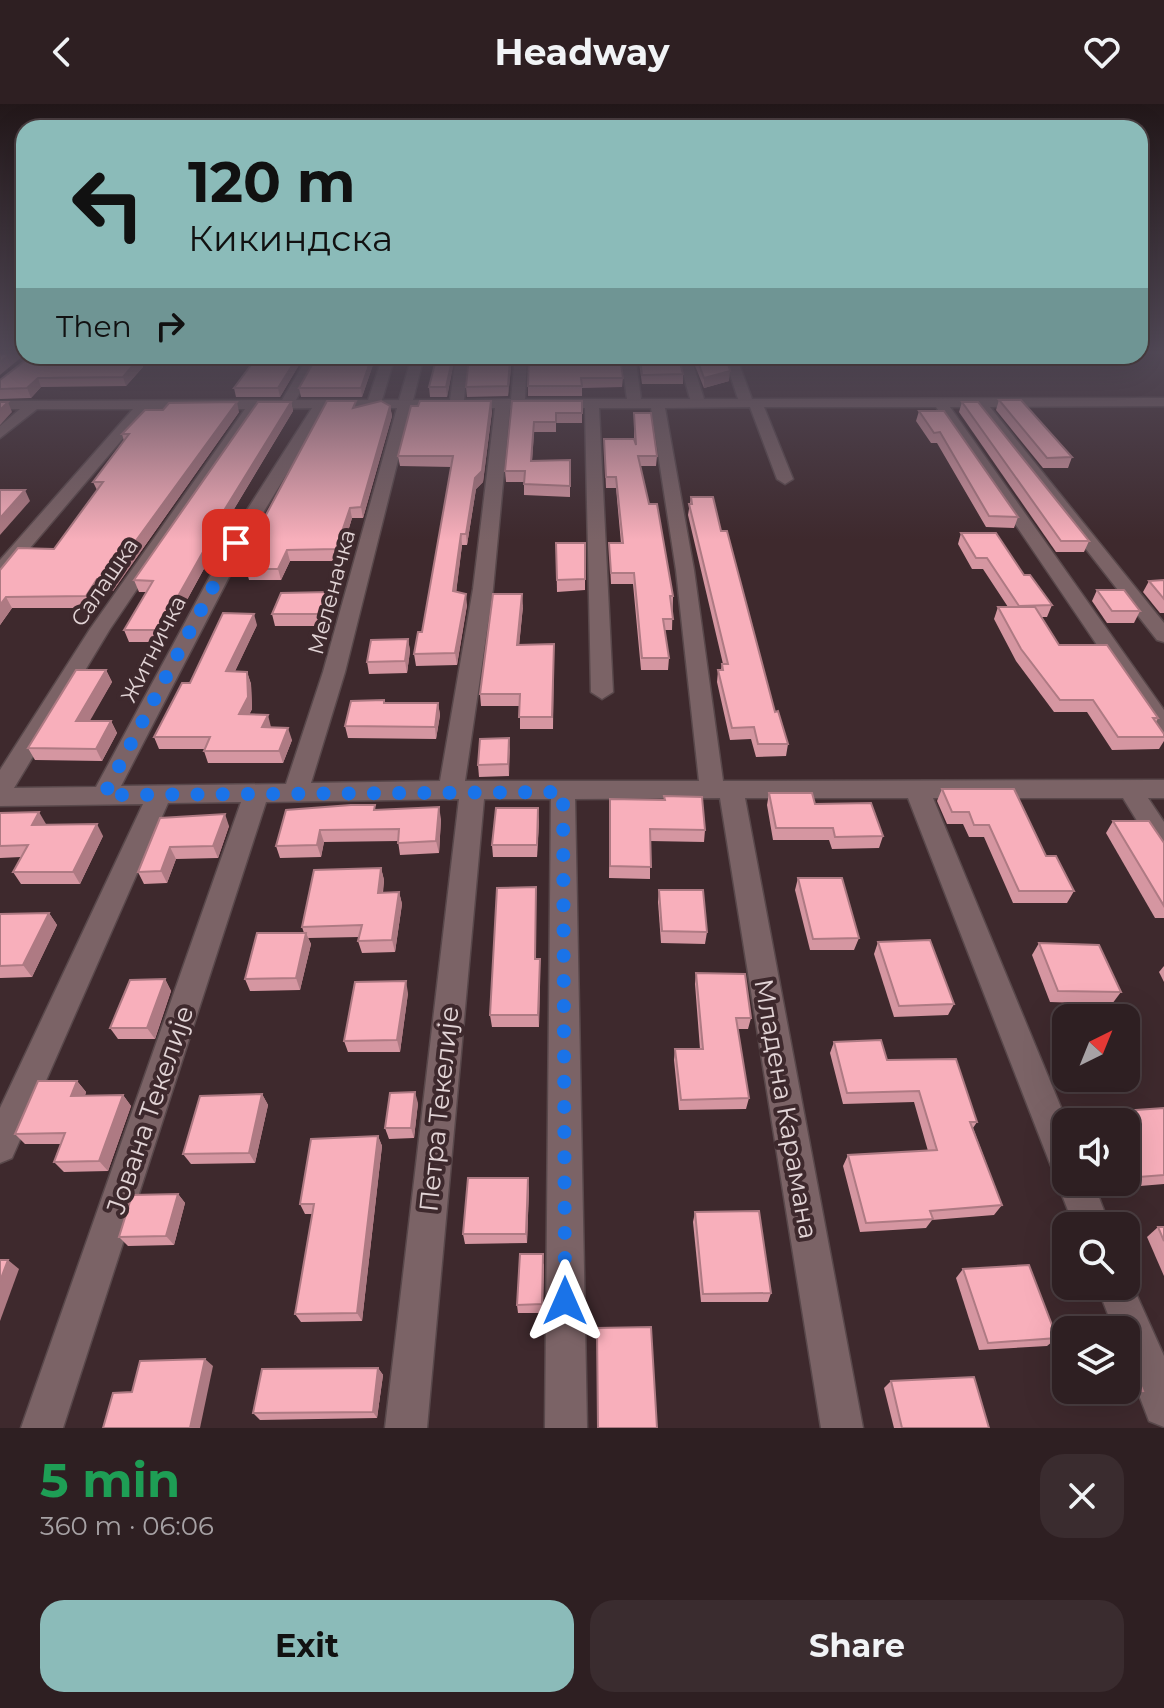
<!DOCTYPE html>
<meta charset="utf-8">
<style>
:root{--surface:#2e1f22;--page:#3a2c2f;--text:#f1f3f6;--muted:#a7a2a5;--line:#493d40;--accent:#8bbbb9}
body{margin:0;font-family:Montserrat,sans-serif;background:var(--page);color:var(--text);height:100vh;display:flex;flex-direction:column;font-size:30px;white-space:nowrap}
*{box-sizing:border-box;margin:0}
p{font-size:26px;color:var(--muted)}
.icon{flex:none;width:44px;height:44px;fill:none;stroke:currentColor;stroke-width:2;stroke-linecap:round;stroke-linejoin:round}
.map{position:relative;height:1324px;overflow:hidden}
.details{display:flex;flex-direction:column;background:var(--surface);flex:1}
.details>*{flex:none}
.guide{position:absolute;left:16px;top:16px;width:1132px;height:244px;border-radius:24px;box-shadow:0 8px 32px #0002,0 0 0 2px var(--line);background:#8bbbb9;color:#111;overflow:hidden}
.needle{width:52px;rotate:43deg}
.buttons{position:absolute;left:1052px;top:900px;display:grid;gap:16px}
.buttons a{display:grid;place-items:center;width:88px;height:88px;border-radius:16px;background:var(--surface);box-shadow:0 8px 32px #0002,0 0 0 2px var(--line);font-size:40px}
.pin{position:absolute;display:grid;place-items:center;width:68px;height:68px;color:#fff;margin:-34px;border-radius:16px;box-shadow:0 4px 12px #0006}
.me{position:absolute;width:88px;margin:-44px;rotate:0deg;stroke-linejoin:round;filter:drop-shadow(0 0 6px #0008)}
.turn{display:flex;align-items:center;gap:28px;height:168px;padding:0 40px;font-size:36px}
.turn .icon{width:104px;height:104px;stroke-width:2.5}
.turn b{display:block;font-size:56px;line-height:68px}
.then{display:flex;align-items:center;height:76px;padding:0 40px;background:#0003;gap:16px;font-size:30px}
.round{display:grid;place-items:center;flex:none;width:84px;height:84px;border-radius:24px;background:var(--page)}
.head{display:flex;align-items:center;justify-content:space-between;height:136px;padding:0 40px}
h1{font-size:48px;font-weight:700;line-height:60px;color:#1e9e55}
.primary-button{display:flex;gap:16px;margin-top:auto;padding:16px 40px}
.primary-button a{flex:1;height:92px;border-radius:24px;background:var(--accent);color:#111;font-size:32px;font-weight:700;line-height:92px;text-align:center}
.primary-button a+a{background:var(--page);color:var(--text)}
header{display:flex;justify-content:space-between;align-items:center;height:104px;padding:0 40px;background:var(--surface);font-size:36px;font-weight:700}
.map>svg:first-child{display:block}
</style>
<header><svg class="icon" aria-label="back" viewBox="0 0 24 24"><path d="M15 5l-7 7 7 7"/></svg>Headway<svg class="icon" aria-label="heart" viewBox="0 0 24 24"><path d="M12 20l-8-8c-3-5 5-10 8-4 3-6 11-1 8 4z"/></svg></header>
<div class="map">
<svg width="1164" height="1324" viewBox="0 0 1164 1324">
<rect width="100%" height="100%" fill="#3e292d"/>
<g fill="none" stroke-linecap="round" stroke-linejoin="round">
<defs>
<g id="minor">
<path d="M312,252L318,256L296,296H368L383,252H395L382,296H399L412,252H424L413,296H450L456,252H468L464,296L511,295L515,252H527L525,295H627L622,258L629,254L636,258L641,295H690L682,266L650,263L648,260L655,256L693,260L704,295H738L724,252H736L752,295L1164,294V302L990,303L1164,519V538L1157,536L975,303H950L1164,606V631L1156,628L936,303H764L793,375L785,380L777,375L750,303L665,304L694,466L723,677L1164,676V694H1148L1164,718V749L1155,746L1123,694H933L1067,1018L1066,1078H1093L1110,1122H1074L1057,1078L1060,1072L1054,1069L1049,1057L908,694H745L863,1324H821L720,694L575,695L587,1324H545L551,695H484L427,1324H385L459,695L266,698L63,1324H21L241,698L168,699L12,1054L0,1059V1004L143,700L0,702V666L90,525L245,305H148L7,471L0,473V456L133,305H37L0,334V322L20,305H0V297L282,296L306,256ZM312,304L240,417L96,683L14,684L110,525L259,305ZM327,304H397L323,568L286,680L121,682L258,417ZM411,304H495L473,485L440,677L311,679L345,568ZM510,304H585L591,588L602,595L613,588L599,304H651L676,466L699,677H465L493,485Z"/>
<path d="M1126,1167L1164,1252V1323L1149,1317L1126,1257V1226H1114L1097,1182H1126Z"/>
</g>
</defs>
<use href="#minor" stroke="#59484b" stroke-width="3"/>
<use href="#minor" fill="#7b6366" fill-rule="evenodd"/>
</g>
<g fill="#d596a1">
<path d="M271,252H307L303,254L280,293H236L234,284L268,257Z"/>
<path d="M314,252H376L362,293H301L299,284L316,254Z"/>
<path d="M430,252H455L447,293H430L429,283L436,254H431Z"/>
<path d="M534,252H627L620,257L623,274L622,283L582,284V292H528V282Z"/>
<path d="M629,252H726L729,277L704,284L693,257L655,253L651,256L683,270V280H642L639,258Z"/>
<path d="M140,253L143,263L126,282L41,283L31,294L0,295V276L91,254Z"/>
<path d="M489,255H510L511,264L508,292L467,293L466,283Z"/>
<path d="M999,296L1072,353L1068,364H1043L996,306Z"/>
<path d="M512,297H582V319H556V328H534L532,357L570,356V393L524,391V378H506L505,367Z"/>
<path d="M291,298L293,307L210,445L212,450L164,538H129L124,526L147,488H139L134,476Z"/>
<path d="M962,298L1089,437L1084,448H1056L959,308Z"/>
<path d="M390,302L392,312L363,414H352L339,457H290L281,476H249L246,465L248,460L245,450L357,303Z"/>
<path d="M492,307L483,378L476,385L467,441H462L456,488L467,501L457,561L416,562L414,550L422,528L452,363L400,362L398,352Z"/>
<path d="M919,307H944L1018,413L1014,424L986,423L937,339H931L916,317Z"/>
<path d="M239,308L113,487H102L91,504H12L0,521V466L54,445L97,386L93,378L124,337L122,330Z"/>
<path d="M634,309L657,352L656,362H640L649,400L673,492L672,526H665L669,554L668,566H641L633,480H611L609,439H621L616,384H606L604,335H634Z"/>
<path d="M691,393L721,427L775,608L788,640L786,652L756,653L751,635L730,636L717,578L718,566H721L722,560H723L688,411Z"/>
<path d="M961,429L1024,471L1052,501L1047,513H1041L1059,541L1158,614L1156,618L1164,630V637L1159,645L1112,646L1087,608H1054L1016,557L994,515L998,503H1008L983,465H972L958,440Z"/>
<path d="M556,439H585V486L557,488Z"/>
<path d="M1164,476V509H1160L1143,488L1149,477Z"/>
<path d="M1097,486L1140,507L1134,519H1107L1092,497Z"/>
<path d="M331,500L324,522H275L272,510Z"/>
<path d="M523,502L519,541L554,540L553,625H520V602H481L480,590Z"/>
<path d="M257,521L235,567L247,568L251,580L252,605L249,611L292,636L283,659H208L204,647V645H159L154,633L190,579Z"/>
<path d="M408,535L410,547L407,569L369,570L367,558Z"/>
<path d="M106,566L112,578L89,617H111L117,629L102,657L35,656L28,644Z"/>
<path d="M384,596L385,599H438L440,611L436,635L348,634L345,622Z"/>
<path d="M509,634V672L479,673L478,661Z"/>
<path d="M942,685L1046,752L1074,787L1067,799H1013L984,733H969L963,720H947L937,697Z"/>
<path d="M769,689L815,700L883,732L879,744L832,745L829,736H773L767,701Z"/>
<path d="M664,692L705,726L704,738L650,737V775L609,774L610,695L664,696Z"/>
<path d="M376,706L441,715L439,749L400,751L398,737L324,738L321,753L280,754L276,742Z"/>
<path d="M0,709L45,721L103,732L80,780H21L13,768L21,753L0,754Z"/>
<path d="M160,714L229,722L218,754L176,755L167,779L144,780L138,768Z"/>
<path d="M539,716L537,753H493L492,741Z"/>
<path d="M1113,717L1164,739V814H1155L1106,729Z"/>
<path d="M381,764L384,776L383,789L399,788L402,800L395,848L362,849L358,837L359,833L308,834L311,840L300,886L250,887L245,875L304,829L302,823Z"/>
<path d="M798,774L859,834L854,846H810L795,786Z"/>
<path d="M536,783V855H540V867L539,923H492L490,911Z"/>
<path d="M659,786L707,828L705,840L661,839L658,798Z"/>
<path d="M49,809L57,821L32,873L0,874V810Z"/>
<path d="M878,838L954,900L948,911L894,913L874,850Z"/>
<path d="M1039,839L1121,888L1112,900L1050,898L1032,851Z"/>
<path d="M1164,862V878L1159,868Z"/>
<path d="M696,869L751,914L748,925H738L749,994L746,1005L679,1006L674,956L675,945H700L695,880Z"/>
<path d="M165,875L171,887L155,935H118L110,924Z"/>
<path d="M408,889L400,948H348L344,937Z"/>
<path d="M834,938L887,956L977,1018L973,1024L1002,1101L994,1111L932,1116L926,1124L860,1128L843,1062L848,1051L928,1047L914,998L843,1000L830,949Z"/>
<path d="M77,977L86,988L85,992L123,991L131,1002L108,1067L64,1068L54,1058L61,1040H25L15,1030Z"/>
<path d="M262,990L268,1001L255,1059L191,1060L183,1050Z"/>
<path d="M418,999L414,1034L389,1035L385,1024Z"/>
<path d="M1164,1004V1080L1116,1084L1113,1078H1126V1018H1086L1094,1009Z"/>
<path d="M378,1032L382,1042L362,1217L301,1218L295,1210L313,1110H305L300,1100Z"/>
<path d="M529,1084L527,1139L465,1140L463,1130Z"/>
<path d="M178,1090L185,1099L174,1141L128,1142L119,1133Z"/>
<path d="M695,1108L771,1189L768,1198H701L693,1118Z"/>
<path d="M1158,1123H1164V1172L1147,1133Z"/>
<path d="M544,1159L543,1209H518L517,1201Z"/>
<path d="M963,1165L1057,1234L1047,1242L979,1246L956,1174Z"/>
<path d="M378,1264L383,1271L377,1314L260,1316L253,1309Z"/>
<path d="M891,1277L989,1324H894L884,1284Z"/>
<path d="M1083,1286H1126L1143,1287L1131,1294L1087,1297Z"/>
</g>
<g fill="#ae7a83">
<path d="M10,250L24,251L0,271V258Z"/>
<path d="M298,252H307L303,254L280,293L278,284Z"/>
<path d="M372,252H376L362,293L361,284Z"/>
<path d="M453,252H455L447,293L446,283Z"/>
<path d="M140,253L143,263L126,282L123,273Z"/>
<path d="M510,255L511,264L508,292V282Z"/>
<path d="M730,267L729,277L704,284V274Z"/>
<path d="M38,274L41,283L31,294L27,284Z"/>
<path d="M491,297L492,307L483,378L476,385L467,441L466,430L475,374Z"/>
<path d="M8,298L12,308L0,321V306Z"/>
<path d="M237,298L239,308L113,487L108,475Z"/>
<path d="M291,298L293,307L210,445L212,450L164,538L159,526L204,439Z"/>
<path d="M390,302L392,312L363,414L361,403Z"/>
<path d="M25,386L30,397L0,431V414Z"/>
<path d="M350,404L352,414L339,457L336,445Z"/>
<path d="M461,430L462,441L455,498L453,487Z"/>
<path d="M287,446L290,457L281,476L278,465Z"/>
<path d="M97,475L102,487L91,504L86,492Z"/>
<path d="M329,488L331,500L324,522L321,510Z"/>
<path d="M466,490L467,501L457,561L455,549Z"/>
<path d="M522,490L523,502L518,553L517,541Z"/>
<path d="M6,493L12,504L0,521V501Z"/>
<path d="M254,510L257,521L230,578L226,567Z"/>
<path d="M408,535L410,547L407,569L405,557Z"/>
<path d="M106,566L112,578L83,629L76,617Z"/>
<path d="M247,568L251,580L252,605L243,622L239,610Z"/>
<path d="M438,599L440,611L436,635L435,623Z"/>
<path d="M268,611L271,623H262Z"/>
<path d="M111,617L117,629L102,657L96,645Z"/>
<path d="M288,624L292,636L283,659L279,647Z"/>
<path d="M509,634L510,646L509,672L508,660Z"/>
<path d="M439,703L441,715L439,749L436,737Z"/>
<path d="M538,704L539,716L537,753V741Z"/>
<path d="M39,708L46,720L39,733L32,721Z"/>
<path d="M225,710L229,722L218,754L213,742Z"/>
<path d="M97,720L103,732L80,780L73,768Z"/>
<path d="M320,726L324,738L321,753L317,741Z"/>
<path d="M170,743L176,755L167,779L161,767Z"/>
<path d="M381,764L384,776L381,801L378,789Z"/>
<path d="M399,788L402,800L395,848L392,836Z"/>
<path d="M49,809L57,821L32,873L23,861Z"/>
<path d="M306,829L311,840L300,886L296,874Z"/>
<path d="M540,855V867L539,923L538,911Z"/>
<path d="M165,875L171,887L155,935L147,924Z"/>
<path d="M406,877L408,889L400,948L397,936Z"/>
<path d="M77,977L86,988L80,1003L71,992Z"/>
<path d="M415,988L418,999L414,1034L411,1024Z"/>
<path d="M262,990L268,1001L255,1059L249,1049Z"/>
<path d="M123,991L131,1002L108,1067L99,1057Z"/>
<path d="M378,1032L382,1042L362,1217L357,1209Z"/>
<path d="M528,1074L529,1084L527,1139L526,1130Z"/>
<path d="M178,1090L185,1099L174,1141L166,1132Z"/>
<path d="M8,1156L19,1165L0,1217V1177Z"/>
<path d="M205,1255L213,1262L200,1324H190Z"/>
<path d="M378,1264L383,1271L377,1314L373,1308Z"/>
</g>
<g fill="#f8afbb" stroke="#ae7a83" stroke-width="2">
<path d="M0,250H10L0,258Z"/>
<path d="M31,252H80L78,254L140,253L123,273L38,274L27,284L0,285V276Z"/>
<path d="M271,252H298L278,284H234L254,257H268Z"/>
<path d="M317,252H372L361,284H299Z"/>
<path d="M437,252H453L446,283H429Z"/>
<path d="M469,252H488L487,255H510L508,282L466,283Z"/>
<path d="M534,252H620L623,274H581L582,282H528L529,254H534Z"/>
<path d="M640,252H646L648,255L680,259L683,270L642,271Z"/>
<path d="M696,252H726L730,267L704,274Z"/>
<path d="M999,296H1021L1072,353L1047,354Z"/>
<path d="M327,297H356L353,304L381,297L390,302L361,403L350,404L336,445L287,446L278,465H246L253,450H245Z"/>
<path d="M420,297H491L482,367L475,374L466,430H461L453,487L466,490L455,549L414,550L418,528H422L453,352H398L411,302H418Z"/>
<path d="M512,297H582V309H556V318H534L531,357L570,356V382L524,380L525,367H505Z"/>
<path d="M0,298H8L0,306Z"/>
<path d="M237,298L108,475H97L86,492L6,493L0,501V466L18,444L54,445L103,378H93L129,330H122L145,306H163L169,299Z"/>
<path d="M258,298H291L204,439H208L159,526H124L153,477L134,476Z"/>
<path d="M962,298H978L1089,437H1061Z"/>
<path d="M919,307H944L1018,413L989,412L940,328L934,329Z"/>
<path d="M634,309H651L657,352H638L649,400H657L673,492H670L673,515H663L669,554H642L634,469H611L609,439H623L616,373H606L604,335H634L636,341Z"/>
<path d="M0,386H25L0,414Z"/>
<path d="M691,393H713L721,427H727L775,608L778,607L788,640H758L754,623L732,624L718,566H723L722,560H728L689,400H692Z"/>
<path d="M961,429H996L1024,471H1030L1052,501L1019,502L987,454H976Z"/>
<path d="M556,439H585V475L557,476Z"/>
<path d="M1164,476V495L1149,477Z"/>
<path d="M1097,486H1124L1140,507H1112Z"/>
<path d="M329,488L321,510H272L281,489Z"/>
<path d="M493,490H522L517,541L554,540L552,613H519L520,590H480Z"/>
<path d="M998,503H1035L1059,541H1107L1158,614H1153L1164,630V633H1118L1093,596H1060L1021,545Z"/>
<path d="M223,509L254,510L226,567L247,568L248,593L239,610L268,611L262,623L288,624L279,647H204L210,633H154L182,579H190Z"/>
<path d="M408,535L405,557L367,558L371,536Z"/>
<path d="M76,566H106L76,617H111L96,645L28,644Z"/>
<path d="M384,596V599H438L435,623L345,622L351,597Z"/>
<path d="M509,634L508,660L478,661L480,635Z"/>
<path d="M942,685H1014L1046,752H1056L1074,787H1019L989,721H974L969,708H952Z"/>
<path d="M769,689H812L815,700L871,699L883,732L835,733L833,724H776Z"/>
<path d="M664,692L702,693L705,726L650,725L651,763L610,762V695L665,696Z"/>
<path d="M351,701H375L374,706L439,703L436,737L398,739L399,725L320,726L317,741L276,742L286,706Z"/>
<path d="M496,704H538L537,741H492Z"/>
<path d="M39,708L32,721L97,720L73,768H13L28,741L0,742V709Z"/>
<path d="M225,710L213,742L170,743L161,767L138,768L160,714Z"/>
<path d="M1113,717H1149L1164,739V802Z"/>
<path d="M381,764L378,789L399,788L392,836L358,837L362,821L302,823L314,766Z"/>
<path d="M798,774H842L859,834L813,835Z"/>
<path d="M536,783L535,855H540L538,911H490L497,784Z"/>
<path d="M659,786H703L707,828L662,827Z"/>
<path d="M49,809L23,861L0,862V810Z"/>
<path d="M257,829H306L296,874L245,875Z"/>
<path d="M930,836L954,900L899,902L878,838Z"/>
<path d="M1039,839L1099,841L1121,888L1058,887Z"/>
<path d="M696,869L745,870L751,914H736L749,994L681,996L675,945H703Z"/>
<path d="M165,875L147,924H110L130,876Z"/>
<path d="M406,877L397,936L344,937L355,878Z"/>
<path d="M881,936L887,956L956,955L977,1018H970L1002,1101L930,1107L933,1115L866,1119L848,1051L937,1046L919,987L847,989L834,938Z"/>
<path d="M38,977H77L71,992L123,991L99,1057L54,1058L65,1029L15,1030Z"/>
<path d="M415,988L411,1024H385L390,989Z"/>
<path d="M262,990L249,1049L183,1050L200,992Z"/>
<path d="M1164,1004V1071L1126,1074V1018H1099L1094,1009Z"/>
<path d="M378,1032L357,1209L295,1210L314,1100H300L311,1035Z"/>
<path d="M468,1074H528L526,1130H463Z"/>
<path d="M178,1090L166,1132L119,1133L132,1091Z"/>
<path d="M759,1107L771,1189L703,1190L695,1108Z"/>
<path d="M1158,1123H1164V1137Z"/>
<path d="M520,1150H543L542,1200L517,1201Z"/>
<path d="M0,1156H8L0,1177Z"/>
<path d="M1029,1161L1057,1234L988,1239L963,1165Z"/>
<path d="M651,1223L657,1324H598L597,1224Z"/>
<path d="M1126,1248H1127L1143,1287L1098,1290L1097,1286H1126Z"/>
<path d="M205,1255L190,1324H103L113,1289L132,1288L140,1257Z"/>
<path d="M378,1264L373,1308L253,1309L262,1265Z"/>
<path d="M974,1273L989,1324H902L891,1277Z"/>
</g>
<linearGradient id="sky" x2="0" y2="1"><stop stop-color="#221719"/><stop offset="0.57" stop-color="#524957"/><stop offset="1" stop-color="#524957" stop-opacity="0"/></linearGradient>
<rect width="1164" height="436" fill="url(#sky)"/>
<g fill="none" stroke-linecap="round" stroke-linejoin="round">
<path stroke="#1a73e8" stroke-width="14" stroke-dasharray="0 25.2" d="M236,439L104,691L563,688L565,1197"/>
</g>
<g text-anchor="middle" stroke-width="8" stroke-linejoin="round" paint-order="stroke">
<g font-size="22" fill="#e2d4d6" stroke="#3e292d">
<text transform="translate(104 478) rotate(-56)" y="8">Салашка</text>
<text transform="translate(331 488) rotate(-75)" y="8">Меленачка</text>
<text transform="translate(153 545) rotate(-63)" y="8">Житничка</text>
</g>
<g font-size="26" fill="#e2d4d6" stroke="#3e292d">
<text transform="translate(439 1005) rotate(-84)" y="9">Петра Текелије</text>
<text transform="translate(786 1005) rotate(80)" y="9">Младена Карамана</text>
<text transform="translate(150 1006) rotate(-71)" y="9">Јована Текелије</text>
</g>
</g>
</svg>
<div class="buttons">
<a><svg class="needle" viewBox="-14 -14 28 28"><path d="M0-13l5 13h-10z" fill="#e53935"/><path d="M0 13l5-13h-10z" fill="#a7a2a5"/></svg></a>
<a><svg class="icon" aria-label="sound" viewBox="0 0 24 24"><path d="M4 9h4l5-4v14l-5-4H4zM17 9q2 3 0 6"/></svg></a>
<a><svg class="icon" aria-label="search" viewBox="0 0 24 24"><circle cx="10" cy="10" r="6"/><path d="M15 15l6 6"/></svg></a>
<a><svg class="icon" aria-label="layers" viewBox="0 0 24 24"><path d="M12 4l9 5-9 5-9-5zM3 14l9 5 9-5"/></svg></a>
</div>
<div class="pin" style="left:236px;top:439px;background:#d93025"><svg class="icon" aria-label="arrive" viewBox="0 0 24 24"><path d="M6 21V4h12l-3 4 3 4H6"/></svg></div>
<svg class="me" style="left:565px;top:1197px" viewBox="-20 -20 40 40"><path d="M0-17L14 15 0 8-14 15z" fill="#1a73e8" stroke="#fff" stroke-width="4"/></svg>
<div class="guide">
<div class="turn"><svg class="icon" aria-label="left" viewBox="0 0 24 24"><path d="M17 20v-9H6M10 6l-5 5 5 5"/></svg><div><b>120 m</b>Кикиндска</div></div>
<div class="then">Then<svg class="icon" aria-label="right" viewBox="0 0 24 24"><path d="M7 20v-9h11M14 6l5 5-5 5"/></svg></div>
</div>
</div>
<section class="details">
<div class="head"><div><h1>5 min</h1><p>360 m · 06:06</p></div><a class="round"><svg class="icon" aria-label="close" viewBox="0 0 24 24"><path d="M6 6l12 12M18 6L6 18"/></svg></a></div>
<div class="primary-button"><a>Exit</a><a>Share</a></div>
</section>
